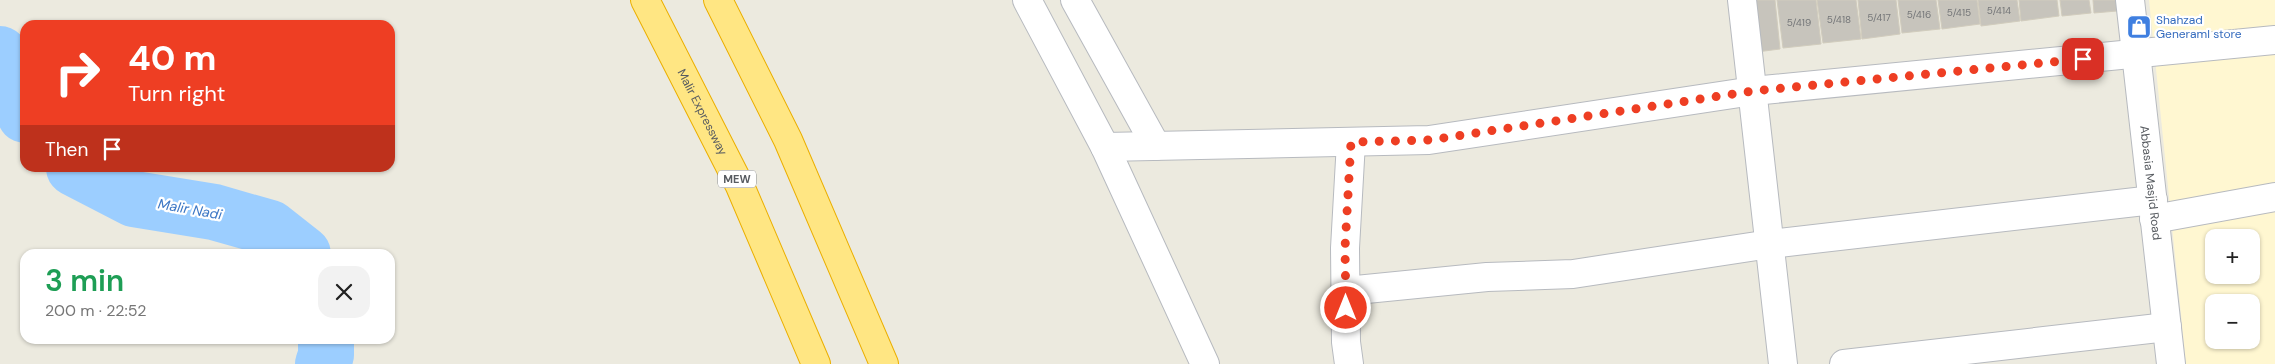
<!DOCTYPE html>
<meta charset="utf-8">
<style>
:root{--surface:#fff;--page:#f2f2f2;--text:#222;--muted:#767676}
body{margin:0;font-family:"DM Sans",sans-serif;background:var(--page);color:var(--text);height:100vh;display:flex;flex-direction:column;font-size:19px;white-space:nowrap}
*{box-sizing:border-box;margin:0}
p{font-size:16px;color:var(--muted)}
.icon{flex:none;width:28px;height:28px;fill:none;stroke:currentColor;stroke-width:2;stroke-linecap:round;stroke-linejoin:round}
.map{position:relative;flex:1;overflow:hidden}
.side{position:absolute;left:20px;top:249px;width:375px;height:95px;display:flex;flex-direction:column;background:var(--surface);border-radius:15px;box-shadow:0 1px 4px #0004}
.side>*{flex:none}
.banner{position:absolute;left:20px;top:20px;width:375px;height:152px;border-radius:15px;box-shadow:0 1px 4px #0004;background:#ee3e23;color:#fff;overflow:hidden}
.buttons{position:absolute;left:2205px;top:229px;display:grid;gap:10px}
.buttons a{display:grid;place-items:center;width:55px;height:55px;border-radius:10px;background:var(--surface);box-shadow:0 1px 4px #0004;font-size:25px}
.pin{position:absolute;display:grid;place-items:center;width:42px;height:42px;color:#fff;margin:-21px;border-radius:10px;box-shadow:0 2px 8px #0006}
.me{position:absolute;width:55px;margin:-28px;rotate:0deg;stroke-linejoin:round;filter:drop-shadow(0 0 4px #0008)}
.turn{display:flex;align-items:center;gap:18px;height:105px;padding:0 25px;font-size:22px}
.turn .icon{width:65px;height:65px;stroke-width:2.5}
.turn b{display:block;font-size:35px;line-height:42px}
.then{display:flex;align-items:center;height:48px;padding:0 25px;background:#0003;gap:10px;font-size:19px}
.round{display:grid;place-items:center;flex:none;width:52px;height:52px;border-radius:15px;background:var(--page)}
.summary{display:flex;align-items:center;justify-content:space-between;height:85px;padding:0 25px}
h1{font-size:30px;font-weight:600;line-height:38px;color:#1e9e55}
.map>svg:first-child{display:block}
</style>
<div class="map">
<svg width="2275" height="364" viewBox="0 0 2275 364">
<rect width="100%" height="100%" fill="#eceadf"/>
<path fill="#fff7d1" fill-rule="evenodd" d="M2149,0H2275V364H2186ZM2214,238H2251V275H2214ZM2214,302H2251V340H2214Z"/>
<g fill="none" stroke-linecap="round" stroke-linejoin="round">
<g stroke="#9cceff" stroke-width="56">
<path d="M0,54L25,115"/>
<path d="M74,168L134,199L214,212L270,228L303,254"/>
<path d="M323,364L326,355V339"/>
</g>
</g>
<g fill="#c7c4bc" stroke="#d1ccbd">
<path d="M1745,0H1775L1780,49L1749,53Z"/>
<path d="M1777,0H1816L1821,44L1783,48Z"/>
<path d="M1817,0H1856L1861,39L1823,43Z"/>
<path d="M1858,0H1896L1900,34L1862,39Z"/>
<path d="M1898,0H1936L1940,29L1902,33Z"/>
<path d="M1938,0H1977L1980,24L1942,29Z"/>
<path d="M1978,0H2017L2020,21L1981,26Z"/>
<path d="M2019,0H2057L2059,16L2021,21Z"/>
<path d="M2060,0H2089L2091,13L2062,16Z"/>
<path d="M2093,0H2116L2117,11L2094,13Z"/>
</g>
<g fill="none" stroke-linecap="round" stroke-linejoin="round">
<defs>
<g id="minor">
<path d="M1075,0L1156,146"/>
<path d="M1742,0L1783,364"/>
<path id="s1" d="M2130,0L2171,364"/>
<path d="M1105,147L1429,140L1753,91L2275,40"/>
<path d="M2154,219L2275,197"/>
<path d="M1346,291L1487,277L1573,274L1770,244L2153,200"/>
<path d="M1349,364L1346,342L1345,248L1351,142"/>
<path d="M1844,364L2167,327"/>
</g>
<path id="tertiary" d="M1027,0L1105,147L1205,364"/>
<g id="motorway">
<path id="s2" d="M645,0L740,186L816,364"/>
<path d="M718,0L788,140L884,364"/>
</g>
</defs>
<use href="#minor" stroke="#b7babf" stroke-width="30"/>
<use href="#tertiary" stroke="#b7babf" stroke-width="30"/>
<use href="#motorway" stroke="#ebaf00" stroke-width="30"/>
<use href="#minor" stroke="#fff" stroke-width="28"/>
<use href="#tertiary" stroke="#fff" stroke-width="28"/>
<use href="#motorway" stroke="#ffe683" stroke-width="28"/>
</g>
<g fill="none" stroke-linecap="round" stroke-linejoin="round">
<path stroke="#ee3e23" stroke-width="9" stroke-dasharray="0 16.2" d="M1346,308L1345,248L1351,142L1430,140L1753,91L2083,59"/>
</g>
<defs>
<symbol id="shop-square" viewBox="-11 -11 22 22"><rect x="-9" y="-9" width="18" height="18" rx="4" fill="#3f7fe0" stroke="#fff"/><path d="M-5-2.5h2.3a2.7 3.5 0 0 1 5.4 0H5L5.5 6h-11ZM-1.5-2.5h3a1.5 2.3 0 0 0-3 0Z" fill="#fff"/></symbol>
</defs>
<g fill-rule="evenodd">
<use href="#shop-square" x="2125" y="13" width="28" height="28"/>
</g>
<g text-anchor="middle" stroke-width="4.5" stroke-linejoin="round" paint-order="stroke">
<g font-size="10" fill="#747678">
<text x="1999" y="14">5/414</text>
<text x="1959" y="16">5/415</text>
<text x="1919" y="18">5/416</text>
<text x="1879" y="21">5/417</text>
<text x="1839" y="23">5/418</text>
<text x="1799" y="26">5/419</text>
</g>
<rect fill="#fff" stroke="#8a8d90" stroke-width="1" x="718" y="170.5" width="38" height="17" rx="4"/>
<g font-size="11" font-weight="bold" fill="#585c61">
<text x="737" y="183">MEW</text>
</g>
<g font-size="12" fill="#366cbe" stroke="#fff" text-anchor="start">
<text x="2156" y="24">Shahzad<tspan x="2156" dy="14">Generaml store</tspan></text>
</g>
<g font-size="12" fill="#585c61" stroke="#fff">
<text dy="4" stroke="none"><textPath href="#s2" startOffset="126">Malir Expressway</textPath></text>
<text dy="4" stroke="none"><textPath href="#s1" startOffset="184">Abbasia Masjid Road</textPath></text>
</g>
<g font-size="14" font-style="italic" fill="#3c77c5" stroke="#fff">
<text transform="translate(190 209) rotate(10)" y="5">Malir Nadi</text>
</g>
</g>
</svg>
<div class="buttons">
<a>+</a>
<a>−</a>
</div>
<div class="pin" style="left:2083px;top:59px;background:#d93025"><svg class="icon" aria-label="arrive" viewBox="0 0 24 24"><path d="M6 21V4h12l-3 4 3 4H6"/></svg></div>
<svg class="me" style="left:1346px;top:308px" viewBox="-20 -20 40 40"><circle r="17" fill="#ee3e23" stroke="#fff" stroke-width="3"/><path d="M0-11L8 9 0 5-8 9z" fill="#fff"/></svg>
<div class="banner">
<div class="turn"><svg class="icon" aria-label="right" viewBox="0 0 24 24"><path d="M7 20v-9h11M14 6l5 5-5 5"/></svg><div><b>40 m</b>Turn right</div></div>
<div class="then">Then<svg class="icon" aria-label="arrive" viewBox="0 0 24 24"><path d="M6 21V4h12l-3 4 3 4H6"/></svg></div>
</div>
<section class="side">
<div class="summary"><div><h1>3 min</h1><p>200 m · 22:52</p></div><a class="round"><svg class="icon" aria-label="close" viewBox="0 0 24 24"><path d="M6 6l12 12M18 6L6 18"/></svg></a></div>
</section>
</div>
